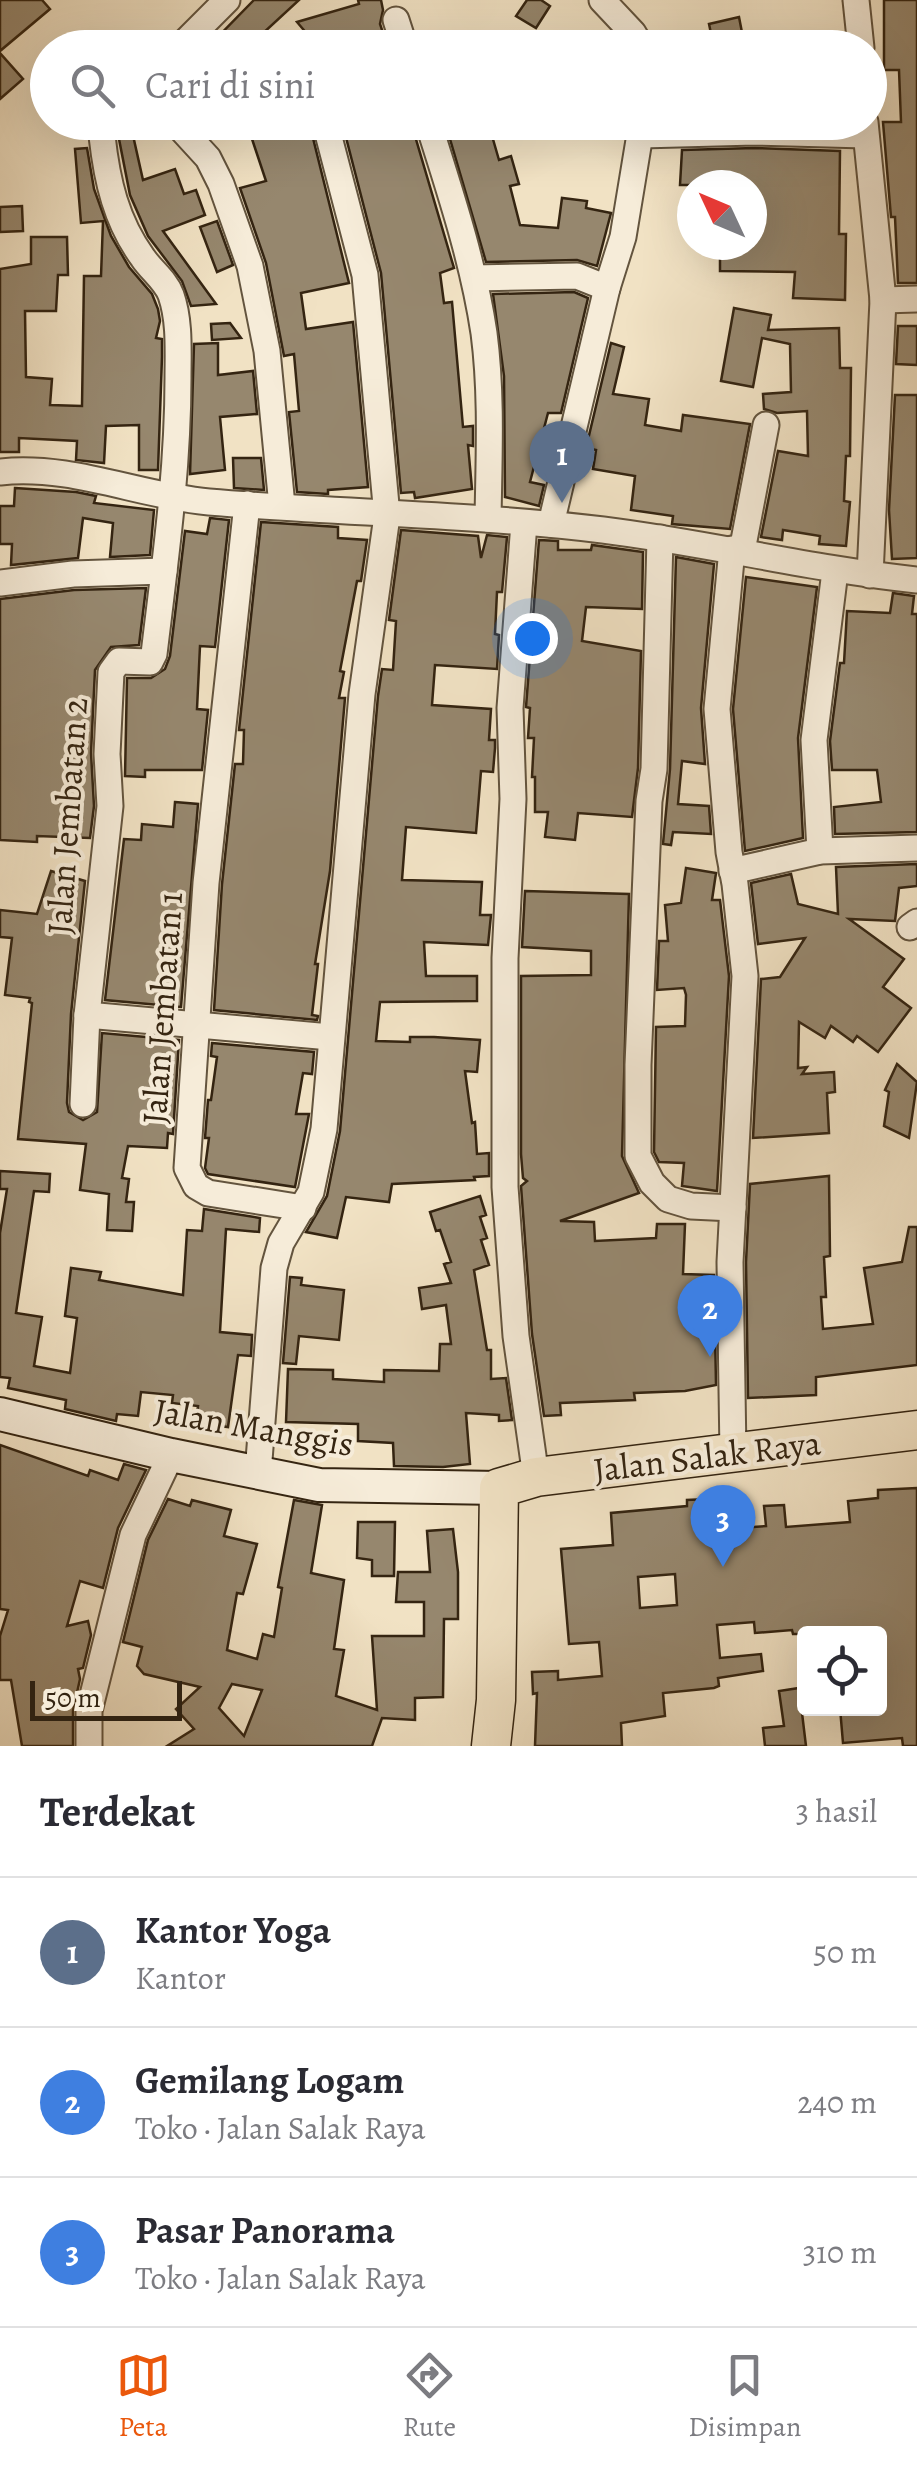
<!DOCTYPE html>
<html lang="id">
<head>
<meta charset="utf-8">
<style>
	:root { --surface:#fff; --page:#f7f7f7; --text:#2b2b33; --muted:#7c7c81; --line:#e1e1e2; --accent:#ea580c }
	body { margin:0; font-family:Alegreya,serif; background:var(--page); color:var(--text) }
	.controls { position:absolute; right:30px; bottom:30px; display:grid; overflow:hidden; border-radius:10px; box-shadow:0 10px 40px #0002 }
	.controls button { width:90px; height:90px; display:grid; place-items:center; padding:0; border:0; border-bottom:2px solid var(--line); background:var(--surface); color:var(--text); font:50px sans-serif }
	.compass { position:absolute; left:677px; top:170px; width:90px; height:90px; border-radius:50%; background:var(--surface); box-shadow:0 10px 40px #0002; rotate:314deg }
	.scale { position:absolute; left:30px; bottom:25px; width:152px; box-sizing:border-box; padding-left:10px; border:5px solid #342411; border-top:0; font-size:28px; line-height:35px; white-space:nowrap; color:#342411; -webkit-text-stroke:8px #f6ecd9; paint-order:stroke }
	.you { position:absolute; left:532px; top:638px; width:35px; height:35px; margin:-25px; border:8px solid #fff; border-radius:50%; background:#1a73e8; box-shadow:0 0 0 15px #1a73e833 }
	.badge { display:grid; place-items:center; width:65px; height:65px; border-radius:50%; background:var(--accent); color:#fff; font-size:32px; font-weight:700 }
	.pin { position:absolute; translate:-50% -82px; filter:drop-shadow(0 2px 5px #0008) }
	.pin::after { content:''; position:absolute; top:52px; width:35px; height:30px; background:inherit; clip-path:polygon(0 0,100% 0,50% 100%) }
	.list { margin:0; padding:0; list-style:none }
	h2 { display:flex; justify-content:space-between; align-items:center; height:130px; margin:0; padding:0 40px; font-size:42px }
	h2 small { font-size:32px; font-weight:400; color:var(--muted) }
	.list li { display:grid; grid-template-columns:65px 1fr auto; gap:30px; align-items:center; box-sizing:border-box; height:150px; padding:0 40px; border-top:2px solid var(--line) }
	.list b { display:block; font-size:38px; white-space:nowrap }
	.list p { margin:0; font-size:32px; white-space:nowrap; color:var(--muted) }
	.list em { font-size:32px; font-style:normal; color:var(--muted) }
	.icon { flex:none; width:55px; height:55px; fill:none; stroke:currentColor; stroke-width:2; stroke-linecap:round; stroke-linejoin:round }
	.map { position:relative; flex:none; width:917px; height:1746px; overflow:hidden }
	.search { position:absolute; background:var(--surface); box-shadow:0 10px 40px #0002; left:30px; right:30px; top:30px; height:110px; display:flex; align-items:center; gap:25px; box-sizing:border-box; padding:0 35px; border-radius:55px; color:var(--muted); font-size:38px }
	.sheet { height:580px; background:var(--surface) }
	nav { display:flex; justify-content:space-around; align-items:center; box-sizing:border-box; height:140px; border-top:2px solid var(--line); background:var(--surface); font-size:28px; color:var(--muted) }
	nav a { display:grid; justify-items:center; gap:5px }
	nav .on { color:var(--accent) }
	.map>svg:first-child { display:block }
</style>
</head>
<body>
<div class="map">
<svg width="917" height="1746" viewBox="0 0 917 1746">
	<rect width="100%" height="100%" fill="#f1e2c4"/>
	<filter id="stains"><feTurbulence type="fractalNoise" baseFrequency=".002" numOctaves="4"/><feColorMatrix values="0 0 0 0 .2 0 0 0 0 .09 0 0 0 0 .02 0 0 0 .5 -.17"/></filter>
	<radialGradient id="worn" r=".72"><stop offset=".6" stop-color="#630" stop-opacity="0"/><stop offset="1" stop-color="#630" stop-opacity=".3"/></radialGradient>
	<g fill="#96876e" stroke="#342411" stroke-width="2.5" fill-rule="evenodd">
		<path d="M0,0H42L50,9L0,51Z"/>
		<path d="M254,0H299L247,48H207Z"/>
		<path d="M358,0H381L383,10L380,24L388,48H319L297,22L359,4Z"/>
		<path d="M527,0H541L550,6L536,28L516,16Z"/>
		<path d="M884,0H917V283H898L895,217H891L883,122H901L899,70H884Z"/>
		<path d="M739,17L745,48H714L709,24Z"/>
		<path d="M0,53L23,79L0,99Z"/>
		<path d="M112,122H130L143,180L175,169L184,194L196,190L205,215L163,231L216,304L191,306L182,281L148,236L130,195L118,134Z"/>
		<path d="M298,122H309L349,283L301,293L306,329L353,322L368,487L328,490V494L297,492L289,412L299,411L294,354L284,356L266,263L240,188L266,181L252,139L270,133L267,123Z"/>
		<path d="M342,122H407L411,137L415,136L454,268L440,273L444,303L452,302L463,427L473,426V446L468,445L472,489L415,498L414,492L401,493L381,273Z"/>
		<path d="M445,122H488L499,160L511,156L519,184L510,186L520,225L558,228L562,198L587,201L586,208L611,213L597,266L577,260L486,262Z"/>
		<path d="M87,148L94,189L111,236L129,267L152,294L158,309L160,321L156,338L162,339V357L158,470H139V425L106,426L104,463L76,460L77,441L19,438V452H0V269L31,264V237H67L68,275H58L56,311H25L26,377L52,379L50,405L82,406L84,276H101L103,221L81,223L75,149Z"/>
		<path d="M755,148L840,151L839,234H846L845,300L793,298L795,272L720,271V245H752V185H680L682,150Z"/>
		<path d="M22,206L23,231L0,232V207Z"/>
		<path d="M217,221L233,265L217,272L200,227Z"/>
		<path d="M574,292L588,298L561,413H548L530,482L544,485L539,506L505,497L504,376L493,294Z"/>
		<path d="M734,308L771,315L768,330L839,328L840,368H851L850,456H846L844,501L850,502L846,546L819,544L820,536L783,530L782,540L761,537L778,451L808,456L807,411L777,413L764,409L763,394L791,392L790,344L762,338L753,387L721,381Z"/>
		<path d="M230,323L241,338L212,340L211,324Z"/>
		<path d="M898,326H917V365L896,364Z"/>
		<path d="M218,343V375L253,371L257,414L220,417L225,470L190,474L194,344Z"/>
		<path d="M611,343L624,347L613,394L649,399L645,425L681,431L683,415L750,424L730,529L672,524L673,516L631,510L635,476L593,469L596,450L586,448Z"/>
		<path d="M895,395H917V558L892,559L889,510Z"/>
		<path d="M233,458H261L264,490L234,488Z"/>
		<path d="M15,488L76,492L96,496L94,503L154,510L150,555L110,557L113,523L83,518L78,558L11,565L12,544H0V506H14Z"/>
		<path d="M210,518L229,520L215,647L200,646L197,709L208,710L202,770H145V777L125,776L127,678H151L165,669L170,656L185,531L207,534Z"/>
		<path d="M261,522L338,527V538L367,540L361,581H357L340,671L344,672L339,698H345L330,871L315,964H318L312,1015L318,1016L317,1020L214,1010L222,884L235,764H243L244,730H239Z"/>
		<path d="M401,530L478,536L481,558L487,535L507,537L502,592H497L495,634L499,635L497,669L435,665L432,705L491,709L489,740H495V748L493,772L481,771L476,833L406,827L402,880L482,882L480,915H491L488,945L424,942L426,976H477V1001L380,1002L376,1041L410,1042V1037H434L480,1040L477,1072L465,1071L472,1123L475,1122L477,1154L489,1153V1176L474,1177L475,1180L392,1184L389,1202L346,1197L337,1238L306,1232L327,1196L340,1131L378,696L382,669L393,670L396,621L389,620Z"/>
		<path d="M539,540L558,541V550H591L592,545L643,552L642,609L586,607L582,641L641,651L638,768L632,817L578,813L575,840L545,837L548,812H535V777H532L534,738H528L530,708L526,707Z"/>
		<path d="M676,557L714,564L701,708L705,764L682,761L678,804L709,806L711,834L673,832L671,845L663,844L670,769Z"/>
		<path d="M746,577L817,587L798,738L803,838L745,851L733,709Z"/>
		<path d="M146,588L139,645L111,647L95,670L91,753L94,806L90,838L37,836V842L0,840V599L74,590Z"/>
		<path d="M893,593L914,596L912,614H917V832L835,834L834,807L881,802L877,770H832L830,741L840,663H844L847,611L890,613Z"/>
		<path d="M175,802L198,804L181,1007L105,1000L124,839L141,840L142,824L173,827Z"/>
		<path d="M917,864V886L899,888L895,921L849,919L904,959L883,987L911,1008L878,1052L857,1036L853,1042L831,1026L825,1038L799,1022L798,1068L807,1067L802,1074L834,1072L835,1092L827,1093L829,1133L753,1138L761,979L780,977L805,938L758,944L751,883L791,874L798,904L838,914L836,867Z"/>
		<path d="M686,868L716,873L712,900H720L729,976L717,1191L682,1186L684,1163L659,1162L654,1152L656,1027L685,1026L686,995L684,988L657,990L659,941H668L665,905L681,903Z"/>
		<path d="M51,871L85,881L71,1014L67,1103L69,1112L83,1120L97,1112L102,1033L179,1040L173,1134L168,1133L167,1148L128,1146L122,1178L129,1179L126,1202H134L132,1231L107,1230L109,1194L80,1190L86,1144L18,1139L32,1003L29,1002L30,998L5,995L12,938L0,937V910L37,914Z"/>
		<path d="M525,891L629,894L622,1156L639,1193L560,1221L594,1222L595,1241L656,1238L657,1224H685L683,1274L714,1275L716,1385L685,1391L634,1393L635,1400L560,1403L561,1415L544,1416L532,1334L521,1186L527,1181L523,1178L521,1154V976L591,975V951L522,947Z"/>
		<path d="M212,1043L314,1052L312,1074L303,1073L296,1114H309L295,1187L208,1174L205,1168L209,1138H205L208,1100H211L217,1057L211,1056Z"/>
		<path d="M897,1064L917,1082L909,1138L884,1126L889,1092L885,1090Z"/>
		<path d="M0,1171L50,1174L49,1192L34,1191L16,1313L42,1317L34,1366L70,1373L77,1318L65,1316L71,1268L101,1272L99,1280L183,1295L187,1230L202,1231L204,1209L260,1218L259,1232L226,1229L220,1332L252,1335L251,1356L238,1355L228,1427L196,1423L198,1406L172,1403L173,1395L141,1392L138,1416L117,1414L116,1421L65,1409L66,1400L8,1388L10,1378L0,1377V1233L7,1189H0Z"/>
		<path d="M829,1176L830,1256L824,1257L826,1297H821L823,1329L873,1324L864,1268L902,1262L909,1227H917V1365L816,1377V1395L748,1398L746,1262L750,1184Z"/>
		<path d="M480,1196L486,1215L480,1217L487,1238L481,1240L489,1265L474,1270L487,1350H491V1379L506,1378L512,1420L499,1421V1415L466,1413L470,1464L443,1467L394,1466L393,1443L358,1441V1424L286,1422L288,1369L333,1370V1379L384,1382V1370L439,1371L440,1344H451L446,1305L422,1309L419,1288L451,1283L444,1264L451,1262L440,1230L436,1231L430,1212Z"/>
		<path d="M290,1277L302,1278L301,1285L344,1290L339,1340L299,1336L296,1364L283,1363Z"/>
		<path d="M0,1445L88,1476L90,1470L118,1480L124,1464L146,1470L118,1528L103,1588L80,1581L67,1626L88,1621L91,1635L83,1668L78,1669L80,1679L73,1711V1746H22L11,1680H0V1636L8,1610L0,1609Z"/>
		<path d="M917,1488V1746H903L902,1738L843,1743L840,1708H880V1634H793L792,1630L755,1633L754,1622L717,1625L720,1658L761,1654L763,1671L718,1678L719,1686L714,1688L663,1693L665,1716L621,1723L622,1746H535L537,1693L533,1694L532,1672L558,1671V1680L602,1676L599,1642L569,1644L561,1549L613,1545L611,1513L687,1506V1500L708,1499L710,1530L766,1526L764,1506L784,1505L786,1527L850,1522L848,1501L878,1498V1490ZM675,1574L677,1605L640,1608L638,1577Z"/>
		<path d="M168,1499L190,1506L192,1500L231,1510L224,1536L257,1544L243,1594L237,1593L227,1650L257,1659L263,1634L274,1637L282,1588L278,1587L294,1500L322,1505L311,1573L344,1580L334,1649L344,1650L336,1696L377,1710L372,1636H424V1602H396L398,1572H430L427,1531L453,1529L458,1572V1619H444L443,1697L415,1698V1720L382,1718L372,1746H167L194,1729L176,1709L200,1687L144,1674L137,1666L142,1647L123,1642L148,1540ZM232,1684L262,1690L244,1736L219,1708Z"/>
		<path d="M358,1522H395L394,1576H372V1560L357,1558Z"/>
		<path d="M799,1688L806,1746H765L763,1728L784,1726L779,1691Z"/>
	</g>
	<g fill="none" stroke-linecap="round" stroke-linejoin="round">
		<defs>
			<g id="street">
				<path d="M602,0L633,33L642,48"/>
				<path d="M856,0L861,48"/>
				<path d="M396,20L405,48"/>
				<path d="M179,48L227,0"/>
				<path d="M175,122L208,158L221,184L250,266L267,351L282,506"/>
				<path d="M428,122C450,192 473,260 484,333C492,394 489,457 488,519"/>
				<path d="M865,122L883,300L870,575"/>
				<path d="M641,135L755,132L865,135"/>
				<path d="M474,278L577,276L607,288"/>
				<path d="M883,300L917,299"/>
				<path d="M0,472C71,464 140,496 209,502C340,513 472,514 603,530C708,543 811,569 917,580"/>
				<path d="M247,504L206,883L187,1168L196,1186L208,1193L303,1208"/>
				<path d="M524,523L510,708L513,799L505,958V1187L516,1336L536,1477"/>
				<path d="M551,524L607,288L623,237L642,122"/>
				<path d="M660,538L654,769L649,801L638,1065V1156L652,1183L668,1199L691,1206L733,1208"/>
				<path d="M732,549L717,709L729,852L735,884L745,976L730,1262L733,1453"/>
				<path d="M742,551L766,425"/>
				<path d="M0,583L73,574L164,571"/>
				<path d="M820,851L814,740L835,571"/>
				<path d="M732,871L820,851L917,848"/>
				<path d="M910,927L917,922"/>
				<path d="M87,1015L330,1037"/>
				<path d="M83,1104L87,1015L110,806L107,754L111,672L119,661L150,662L154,654C165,562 178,471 178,378C178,351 180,321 171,295C166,281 151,270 143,258C116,221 107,181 102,136"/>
				<path d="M258,1473L274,1268L281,1243L311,1192L324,1129L362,694L387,516L365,275L325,122"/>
				<path d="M89,1746V1711L133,1535L171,1455"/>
			</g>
			<path id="secondary" d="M0,1414L171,1455L319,1485L499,1488"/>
			<path id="primary" d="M491,1746L496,1700L499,1488L536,1477L917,1430"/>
		</defs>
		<use href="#street" stroke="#63543e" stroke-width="29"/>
		<use href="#secondary" stroke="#342411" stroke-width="36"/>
		<use href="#primary" stroke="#342411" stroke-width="41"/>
		<use href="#street" stroke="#f6ecd9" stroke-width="25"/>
		<use href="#secondary" stroke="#f6ecd9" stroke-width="32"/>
		<use href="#primary" stroke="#f1e2c4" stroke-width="38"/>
	</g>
	<g text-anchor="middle" stroke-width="8" stroke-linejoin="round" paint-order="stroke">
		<g font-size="35" fill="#342411" stroke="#f6ecd9">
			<text transform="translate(67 816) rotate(-86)" y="12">Jalan Jembatan 2</text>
			<text transform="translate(162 1008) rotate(-86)" y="12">Jalan Jembatan 1</text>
			<text transform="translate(254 1427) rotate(10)" y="12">Jalan Manggis</text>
			<text transform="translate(707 1456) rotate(-7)" y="12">Jalan Salak Raya</text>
		</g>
	</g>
	<rect width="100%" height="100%" filter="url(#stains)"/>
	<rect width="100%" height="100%" fill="url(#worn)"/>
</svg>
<div class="controls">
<button><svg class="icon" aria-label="locate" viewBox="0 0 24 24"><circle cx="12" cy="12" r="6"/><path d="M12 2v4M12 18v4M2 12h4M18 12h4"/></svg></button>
</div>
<svg class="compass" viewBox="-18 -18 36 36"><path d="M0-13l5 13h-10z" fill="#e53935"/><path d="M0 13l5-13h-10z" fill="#7c7c81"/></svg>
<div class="scale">50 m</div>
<div class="you"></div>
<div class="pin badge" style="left:562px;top:503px;background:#5c6f8a">1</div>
<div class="pin badge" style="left:710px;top:1357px;background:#3f7fe0">2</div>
<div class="pin badge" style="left:723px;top:1567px;background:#3f7fe0">3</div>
<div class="search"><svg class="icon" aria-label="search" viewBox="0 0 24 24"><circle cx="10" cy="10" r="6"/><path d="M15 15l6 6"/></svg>Cari di sini</div>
</div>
<section class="sheet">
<h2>Terdekat<small>3 hasil</small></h2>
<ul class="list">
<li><span class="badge" style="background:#5c6f8a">1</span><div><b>Kantor Yoga</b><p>Kantor</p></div><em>50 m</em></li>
<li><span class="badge" style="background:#3f7fe0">2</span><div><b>Gemilang Logam</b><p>Toko · Jalan Salak Raya</p></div><em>240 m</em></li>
<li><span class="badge" style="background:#3f7fe0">3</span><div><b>Pasar Panorama</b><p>Toko · Jalan Salak Raya</p></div><em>310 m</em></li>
</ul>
</section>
<nav>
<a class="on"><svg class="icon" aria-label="map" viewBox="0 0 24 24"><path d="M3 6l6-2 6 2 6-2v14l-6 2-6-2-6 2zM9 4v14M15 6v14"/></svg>Peta</a>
<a><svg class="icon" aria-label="directions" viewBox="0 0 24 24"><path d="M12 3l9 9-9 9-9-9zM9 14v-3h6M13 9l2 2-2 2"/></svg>Rute</a>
<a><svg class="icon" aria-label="saved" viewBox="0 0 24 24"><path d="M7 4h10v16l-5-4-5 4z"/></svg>Disimpan</a>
</nav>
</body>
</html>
